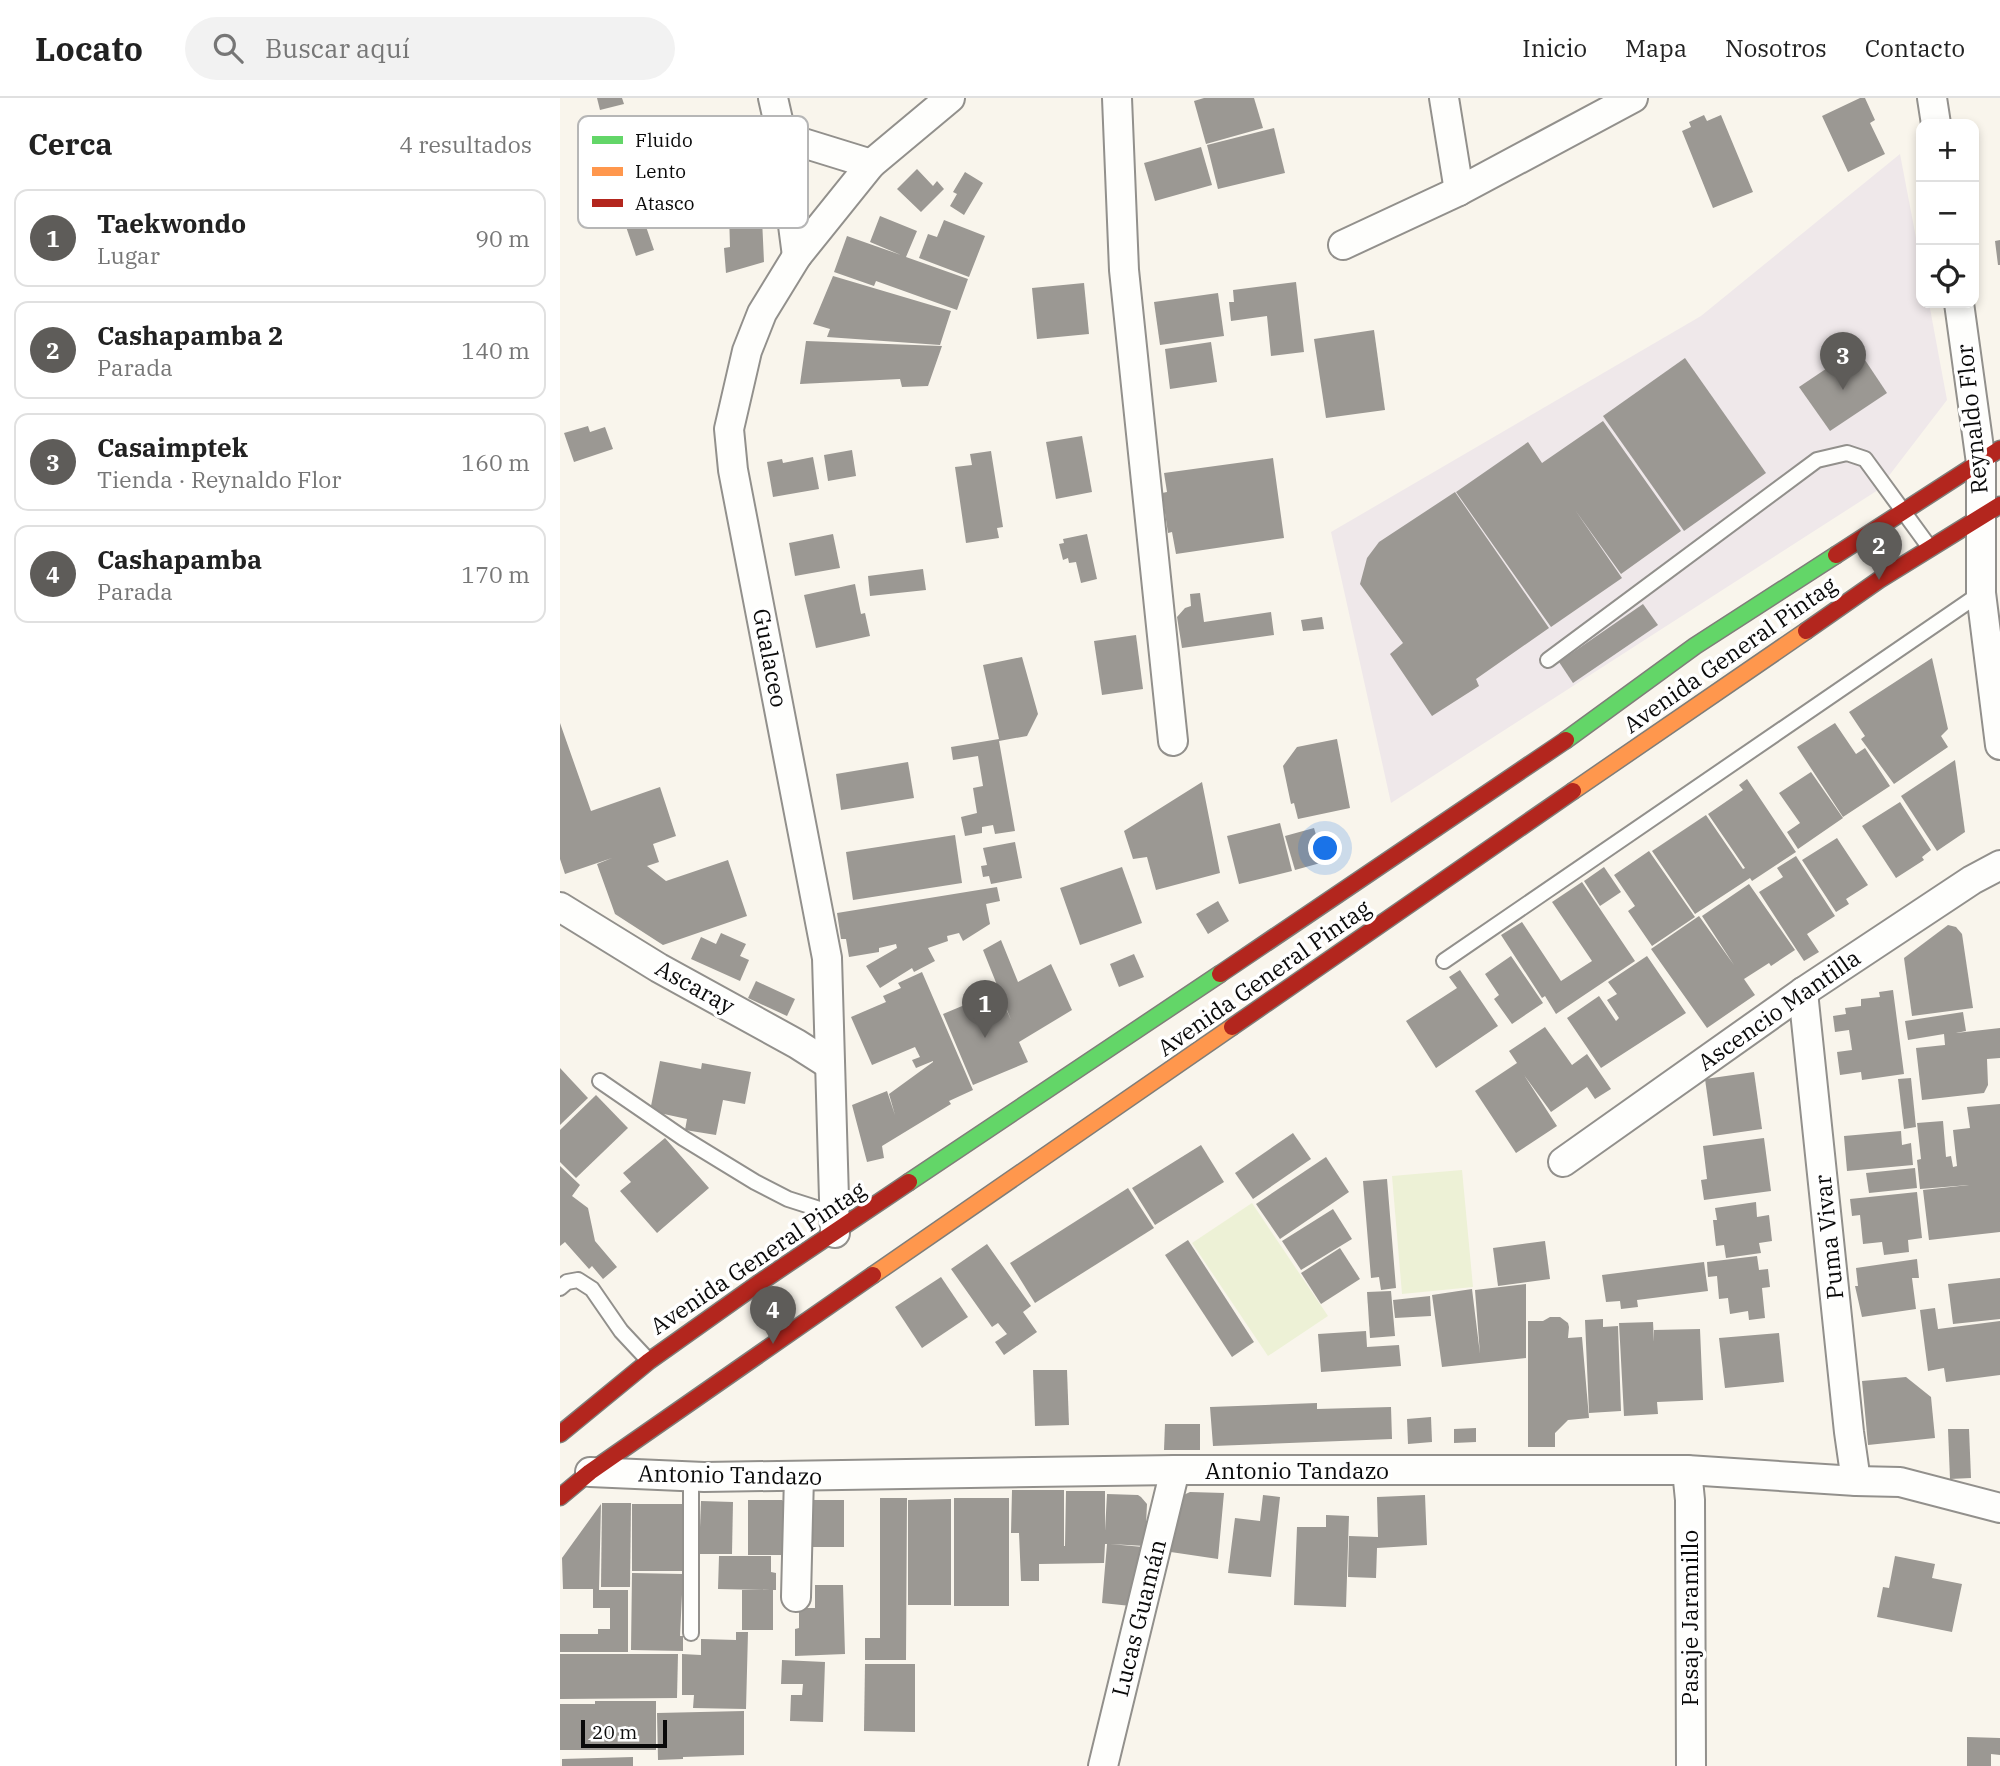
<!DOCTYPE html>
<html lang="es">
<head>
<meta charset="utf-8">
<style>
	:root { --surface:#fff; --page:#f2f2f2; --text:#222; --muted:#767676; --line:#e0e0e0; --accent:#5e5c59 }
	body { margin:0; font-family:"IBM Plex Serif",serif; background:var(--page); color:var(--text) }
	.controls { position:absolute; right:21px; top:21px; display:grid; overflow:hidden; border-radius:14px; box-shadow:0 4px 10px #0003 }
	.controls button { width:63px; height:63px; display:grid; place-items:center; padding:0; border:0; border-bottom:2px solid var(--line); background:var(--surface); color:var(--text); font:35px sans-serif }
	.scale { position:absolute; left:21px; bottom:18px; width:86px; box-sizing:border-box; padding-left:7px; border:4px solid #0a0a0a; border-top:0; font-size:19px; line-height:24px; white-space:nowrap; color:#0a0a0a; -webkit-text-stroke:5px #fff; paint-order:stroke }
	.you { position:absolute; left:766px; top:751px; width:24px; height:24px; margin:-18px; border:5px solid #fff; border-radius:50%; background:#1a73e8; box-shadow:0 0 0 10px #1a73e833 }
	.badge { display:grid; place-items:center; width:46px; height:46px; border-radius:50%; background:var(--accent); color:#fff; font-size:23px; font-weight:700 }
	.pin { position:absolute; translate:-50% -58px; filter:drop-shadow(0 2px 4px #0008) }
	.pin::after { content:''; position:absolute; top:37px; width:24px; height:21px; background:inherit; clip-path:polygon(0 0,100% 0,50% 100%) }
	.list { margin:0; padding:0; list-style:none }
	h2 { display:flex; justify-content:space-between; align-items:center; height:91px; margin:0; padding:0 28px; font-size:30px }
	h2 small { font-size:23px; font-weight:400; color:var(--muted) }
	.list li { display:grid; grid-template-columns:46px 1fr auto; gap:21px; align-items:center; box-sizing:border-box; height:98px; margin:0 14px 14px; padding:0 14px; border:2px solid var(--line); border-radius:14px }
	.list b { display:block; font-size:26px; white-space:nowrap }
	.list p { margin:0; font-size:23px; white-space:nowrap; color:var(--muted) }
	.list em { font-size:23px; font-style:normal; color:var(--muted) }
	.icon { flex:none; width:38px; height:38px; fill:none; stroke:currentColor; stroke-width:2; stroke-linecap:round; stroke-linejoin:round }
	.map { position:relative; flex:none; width:1440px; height:1668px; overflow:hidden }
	header { display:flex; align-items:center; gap:42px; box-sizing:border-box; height:98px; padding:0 35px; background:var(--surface); border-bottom:2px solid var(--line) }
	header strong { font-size:33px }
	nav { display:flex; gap:38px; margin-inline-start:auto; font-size:24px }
	.search { width:490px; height:63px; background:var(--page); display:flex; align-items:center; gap:18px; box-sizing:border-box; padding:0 24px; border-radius:38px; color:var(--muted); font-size:26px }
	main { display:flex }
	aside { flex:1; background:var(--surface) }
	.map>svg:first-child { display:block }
</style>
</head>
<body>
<header>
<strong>Locato</strong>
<div class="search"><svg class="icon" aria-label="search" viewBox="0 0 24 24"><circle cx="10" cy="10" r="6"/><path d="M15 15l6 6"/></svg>Buscar aquí</div>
<nav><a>Inicio</a><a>Mapa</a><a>Nosotros</a><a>Contacto</a></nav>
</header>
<main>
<aside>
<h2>Cerca<small>4 resultados</small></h2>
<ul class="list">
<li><span class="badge">1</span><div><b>Taekwondo</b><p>Lugar</p></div><em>90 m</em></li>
<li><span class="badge">2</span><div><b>Cashapamba 2</b><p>Parada</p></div><em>140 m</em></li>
<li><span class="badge">3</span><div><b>Casaimptek</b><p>Tienda · Reynaldo Flor</p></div><em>160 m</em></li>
<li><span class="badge">4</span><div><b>Cashapamba</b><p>Parada</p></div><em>170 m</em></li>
</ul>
</aside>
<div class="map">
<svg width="1440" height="1668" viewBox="0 0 1440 1668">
	<rect width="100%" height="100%" fill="#f9f5ec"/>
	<path fill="#efe8ea" d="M1340,56L1361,166V205H1369L1387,302L1318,392L831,705L771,434L1141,218Z"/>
	<g fill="#edf1d6">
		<path d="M902,1072L913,1189L842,1196L832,1078Z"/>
		<path d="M692,1105L768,1218L708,1258L632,1145Z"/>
	</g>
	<g fill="#9b9893">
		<path d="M37,0H62L64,6L40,12Z"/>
		<path d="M644,0H694L703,30L646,46L634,3Z"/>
		<path d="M1300,0H1305L1315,22L1310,25L1325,56L1288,74L1262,18Z"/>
		<path d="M1144,17L1147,23L1161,17L1193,94L1153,110L1122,33L1131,29L1129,24Z"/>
		<path d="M714,30L725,75L658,91L647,47Z"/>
		<path d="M641,49L652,87L595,103L584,65Z"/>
		<path d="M357,71L373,88L377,83L384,91L361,114L337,91Z"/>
		<path d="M405,74L423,85L404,117L390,108L397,96L393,94Z"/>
		<path d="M200,77L204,164L166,175L164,150L170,149L168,81Z"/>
		<path d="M79,108L94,152L76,158L61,114Z"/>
		<path d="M320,118L357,133L346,159L408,181L397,212L316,183L314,188L274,174L287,138L341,157L310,144Z"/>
		<path d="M384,122L425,138L409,179L359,160L368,136L377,139Z"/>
		<path d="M1440,142V167H1438L1435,143Z"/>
		<path d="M273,178L391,213L380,247L267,239L270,231L253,226Z"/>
		<path d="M736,184L744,254L711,258L707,218L671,223L669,204H674L673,192Z"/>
		<path d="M524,185L529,236L477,241L472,190Z"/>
		<path d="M658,195L664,238L600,247L594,204Z"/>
		<path d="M814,232L825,312L766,320L754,241Z"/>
		<path d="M246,243L382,248L368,288L342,289L340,281L240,286Z"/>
		<path d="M651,244L657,284L610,291L605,251Z"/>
		<path d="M1297,250L1327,295L1270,333L1239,289Z"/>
		<path d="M1125,260L1206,375L1124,433L1043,318Z"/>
		<path d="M1043,323L1121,433L1061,476L1015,412L1062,480L991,529L896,394L968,344L982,365Z"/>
		<path d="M28,328L30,334L45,329L53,351L14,364L4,335Z"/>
		<path d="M522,338L532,394L496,401L486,344Z"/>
		<path d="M292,352L296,378L268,383L264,357Z"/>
		<path d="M431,353L443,429L437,430L439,440L406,445L395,369L412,367L410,356Z"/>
		<path d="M253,359L259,391L213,399L207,364L222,361L223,365Z"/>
		<path d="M713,360L724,440L616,456L612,434L608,435L602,395L607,394L604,375Z"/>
		<path d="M895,394L989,530L916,581L919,588L872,618L830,556L843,545L800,486L807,460L819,444Z"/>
		<path d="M273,436L280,470L235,478L229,445Z"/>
		<path d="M527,436L537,481L521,485L516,464L509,465L508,460L503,462L499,446L504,445L503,441Z"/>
		<path d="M363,471L366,492L310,498L308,478Z"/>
		<path d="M295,486L301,516L305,515L310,538L256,550L244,497Z"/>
		<path d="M640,495L644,524L711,514L714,537L622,550L617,519L625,510L631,508L630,496Z"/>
		<path d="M1083,506L1098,527L1013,585L999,564Z"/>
		<path d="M762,519L764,531L743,533L741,522Z"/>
		<path d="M576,537L583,591L542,597L534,543Z"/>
		<path d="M462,559L478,616L467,638L439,643L455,733L435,736L433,727L422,729V735L405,738L401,719L417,715L413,690L423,688L418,658L393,662L391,649L439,641L423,567Z"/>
		<path d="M1372,560L1388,631L1381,638L1388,649L1334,686L1301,641L1305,638L1289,614Z"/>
		<path d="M0,625L31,713L100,689L116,738L93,746L99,764L87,768L106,783L168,762L187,818L103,847L55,816L37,766L52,760L5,776L0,761Z"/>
		<path d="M1275,625L1296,656L1305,650L1330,688L1283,719L1237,649Z"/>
		<path d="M777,641L790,710L738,721L734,705L731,706L723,668L737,649Z"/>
		<path d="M1395,662L1405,734L1377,753L1341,698Z"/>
		<path d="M348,664L354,700L281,712L276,676Z"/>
		<path d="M1251,674L1283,720L1238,751L1227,734L1240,725L1219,695Z"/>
		<path d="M1187,681L1236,754L1192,783L1190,780L1135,816L1092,753L1146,717L1183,771L1185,770L1148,716L1183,692L1179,687Z"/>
		<path d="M642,684L660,775L596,792L587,759L573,761L564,733Z"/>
		<path d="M1340,704L1371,752L1362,759L1364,762L1336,780L1302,728Z"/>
		<path d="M720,725L732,773L679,786L667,738Z"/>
		<path d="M754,730L764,764L735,772L725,738Z"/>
		<path d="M395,737L402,785L293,802L286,754Z"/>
		<path d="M1277,740L1308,787L1286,801L1289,806L1276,814L1242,762Z"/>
		<path d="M455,744L462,780L431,786L429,778L423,779L421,768L427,767L423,750Z"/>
		<path d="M1089,753L1135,819L1092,848L1068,813L1075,808L1054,777Z"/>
		<path d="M1236,758L1275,818L1247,836L1259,854L1244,863L1199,794L1223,779L1217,770Z"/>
		<path d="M562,769L582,825L520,847L500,790Z"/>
		<path d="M1044,769L1061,794L1040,808L1024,783Z"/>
		<path d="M1022,784L1075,863L996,916L985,898L982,900L941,837L962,824L1001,883L1032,863L992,804Z"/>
		<path d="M1189,786L1235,852L1211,868L1209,865L1184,881L1195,897L1147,930L1091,851L1139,818L1174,867L1142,818Z"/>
		<path d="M437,789L440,803L426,806L430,826L403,843L399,835L387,838L388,843L368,850L375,863L354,874L352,870L320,890L306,868L337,850L336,846L319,850V854L289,859L286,841H281L277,815Z"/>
		<path d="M658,803L669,823L648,836L636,816Z"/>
		<path d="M1388,827L1396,829L1402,836L1413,910L1352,918L1344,860Z"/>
		<path d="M161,835L186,846L180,858L189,862L180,883L131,861L141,839L156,846Z"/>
		<path d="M441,842L458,884L491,866L512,912L459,944L468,964L413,987L383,916L438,893L451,922L423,852Z"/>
		<path d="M574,856L584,879L559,889L550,866Z"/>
		<path d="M951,858L983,905L952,926L934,901L939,897L925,876Z"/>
		<path d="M1087,858L1126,915L1041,970L1007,920L1039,898L1056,923L1059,920L1047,902L1057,896L1048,884Z"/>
		<path d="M900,872L938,928L876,970L846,923L897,890L889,879Z"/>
		<path d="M362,874L413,992L389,1003L391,1006L322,1048L324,1060L307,1064L292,1007L327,993L335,1017L329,996L373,964V963L356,970L352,962L360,959L355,949L312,967L291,919L326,904L323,898L341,890L338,885Z"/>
		<path d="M196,883L235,901L227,918L188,900Z"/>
		<path d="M1333,892L1344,976L1302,982L1301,974L1280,977L1277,954L1292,952L1289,932L1275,934L1273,918L1286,916L1285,910L1301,908V901L1320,899L1319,894Z"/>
		<path d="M1403,914L1406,933L1396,935L1440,930V960L1427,961L1428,987L1424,995L1362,1002L1356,950L1385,947L1384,936L1348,942L1345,923Z"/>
		<path d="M985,929L1012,967L1027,956L1051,991L1035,1001L1027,989L991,1014L964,977L997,1028L956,1055L915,993L957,965L949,953Z"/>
		<path d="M100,963L141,971L142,965L191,974L185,1006L163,1002L156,1037L125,1032L127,1021L90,1013Z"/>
		<path d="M0,970L28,1000L0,1027Z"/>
		<path d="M1194,974L1202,1031L1153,1038L1145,981Z"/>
		<path d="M1351,980L1356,1029L1344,1031L1338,981Z"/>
		<path d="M36,997L68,1030L16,1080L0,1064V1032Z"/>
		<path d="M1440,1006V1134L1369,1142L1363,1092L1409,1087L1360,1091L1357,1062L1361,1061L1357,1025L1383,1023L1386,1059L1391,1058L1393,1069L1397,1068L1393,1032L1410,1030L1407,1009Z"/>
		<path d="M1341,1033L1342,1047L1351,1045L1353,1067L1287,1073L1284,1038Z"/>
		<path d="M733,1035L751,1061L693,1101L675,1075Z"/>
		<path d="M105,1040L149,1090L97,1135L60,1093L71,1084L63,1075Z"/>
		<path d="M1204,1040L1211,1093L1144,1102L1141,1082L1147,1081L1143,1048Z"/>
		<path d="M641,1047L664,1084L595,1127L572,1090Z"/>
		<path d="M766,1059L789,1094L720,1141L696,1106Z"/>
		<path d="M0,1068L20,1087L12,1098L28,1110L35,1143L57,1169L43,1181L32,1168L29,1171L5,1144L0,1148Z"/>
		<path d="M1355,1070L1357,1090L1309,1095L1306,1075Z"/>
		<path d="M827,1081L836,1190L821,1192L819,1179L811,1180L803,1083Z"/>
		<path d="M568,1090L594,1130L475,1205L450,1165Z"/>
		<path d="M1357,1094L1362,1140L1348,1142L1349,1154L1324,1157L1322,1144L1303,1146L1300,1117L1292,1118L1290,1101Z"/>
		<path d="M1196,1104L1197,1119L1209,1117L1212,1143L1199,1145L1201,1155L1166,1160L1164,1147L1156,1148L1153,1122H1157L1155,1110Z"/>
		<path d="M773,1111L792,1141L741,1172L722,1143Z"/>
		<path d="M628,1142L694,1244L672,1259L605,1157Z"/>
		<path d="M985,1143L990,1181L938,1188L933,1150Z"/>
		<path d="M427,1146L471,1208L463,1214L477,1234L444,1257L435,1244L447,1236L438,1225L432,1229L391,1171Z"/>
		<path d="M780,1150L800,1181L761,1206L741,1175Z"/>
		<path d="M1197,1158L1199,1172L1208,1171L1210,1189L1202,1190L1205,1220L1189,1222L1188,1213L1170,1216L1168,1200L1159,1201L1157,1178L1148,1179L1147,1164Z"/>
		<path d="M1357,1161L1359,1180H1352L1356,1211L1302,1219L1295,1188H1298L1296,1170Z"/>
		<path d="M1144,1164L1148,1193L1077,1202L1078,1209L1061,1211L1060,1203L1046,1204L1042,1177Z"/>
		<path d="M381,1179L408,1219L362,1250L335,1209Z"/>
		<path d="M1440,1180V1221L1393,1226L1388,1186Z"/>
		<path d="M966,1186V1260L882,1269L872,1197L912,1191L920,1256L915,1192Z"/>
		<path d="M831,1193L835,1238L810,1240L807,1194Z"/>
		<path d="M870,1198L871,1218L835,1220L833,1202Z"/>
		<path d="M1375,1210L1378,1231L1440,1223V1277L1386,1284L1384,1270L1368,1273L1360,1212Z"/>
		<path d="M990,1219H1000L1008,1225L1009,1229L1008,1240L1022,1239L1029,1320L1008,1322L995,1335V1349H968V1223H983Z"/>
		<path d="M1043,1221V1229L1058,1228L1061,1313L1029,1315L1025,1222Z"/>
		<path d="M1093,1224L1094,1244V1232L1140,1231L1143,1302L1097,1304L1098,1316L1064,1318L1059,1225Z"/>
		<path d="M806,1233L807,1249L839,1247L841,1268L761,1274L758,1236Z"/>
		<path d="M1219,1235L1224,1284L1165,1290L1159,1240Z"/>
		<path d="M473,1272H507L509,1327L475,1328Z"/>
		<path d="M1346,1279L1371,1299L1375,1340L1308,1347L1302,1283Z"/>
		<path d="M757,1305V1311L831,1309L832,1341L653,1348L650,1309Z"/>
		<path d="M871,1319L872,1344L848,1346L847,1321Z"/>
		<path d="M605,1326H640V1352H604Z"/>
		<path d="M916,1330V1344L894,1345V1331Z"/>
		<path d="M1388,1331H1409L1411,1380L1390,1381Z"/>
		<path d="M452,1392H504V1448H505L506,1393H545V1433L547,1396L578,1397L581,1399L587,1406L585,1448L550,1446L583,1449L571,1508L542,1505L547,1446H545L544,1465L479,1466V1483H461L459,1435H451Z"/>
		<path d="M630,1394L664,1395L658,1461L604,1453L619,1399Z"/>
		<path d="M703,1397L720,1399L711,1479L668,1475L675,1420L700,1423Z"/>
		<path d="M865,1397L867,1447L817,1450L816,1480L788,1479L789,1438L818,1439L817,1399Z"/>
		<path d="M320,1400H347L346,1562H305V1540H320Z"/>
		<rect x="394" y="1400" width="55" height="108"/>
		<path d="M391,1401V1507H348V1402Z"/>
		<path d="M188,1402H222L227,1406L230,1457H188Z"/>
		<path d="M254,1402H284V1449H242L245,1410Z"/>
		<path d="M141,1403L173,1404L172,1456H139Z"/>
		<path d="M42,1405H71L70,1489H41Z"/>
		<path d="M41,1406L39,1492H68V1554H0V1536H38V1531H50V1510H33V1491H3L2,1460Z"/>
		<rect x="72" y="1406" width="55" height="67"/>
		<path d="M766,1417L789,1418L786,1509L734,1507L737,1429H766Z"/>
		<path d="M159,1458H211V1474L216,1475V1492H213V1532H182V1492H210L158,1491Z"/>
		<path d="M1335,1458L1375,1466L1372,1480L1402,1486L1392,1534L1317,1519L1323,1489L1329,1490Z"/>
		<path d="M72,1475L123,1476L120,1538H123V1553L71,1552Z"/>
		<path d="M255,1487H283L285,1556L235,1558V1531L239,1530V1510H255Z"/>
		<path d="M176,1534H188L186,1611L133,1610L134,1597H122V1556L141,1557V1541L176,1542Z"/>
		<path d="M0,1556H118L117,1600L0,1601Z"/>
		<path d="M222,1562L265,1564L263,1624L230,1623L231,1597H242L243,1586H221Z"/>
		<path d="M305,1566H355V1634L304,1633Z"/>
		<path d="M35,1603H96V1652H0V1606H35Z"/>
		<path d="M184,1613V1657L123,1659V1661L98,1662L97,1615Z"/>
		<path d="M1407,1639L1440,1640V1657L1431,1656V1668H1407Z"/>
		<path d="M73,1659V1668H2V1661Z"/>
	</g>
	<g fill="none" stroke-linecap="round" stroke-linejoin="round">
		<defs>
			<g id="lane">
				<path d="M988,562L1257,362L1287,355L1305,361L1370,450"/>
				<path d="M884,863L1421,495"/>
				<path d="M40,983L123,1040L195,1084L228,1101L275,1116"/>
				<path d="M0,1190L7,1184L18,1182L32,1191L61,1233L89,1263"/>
				<path d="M131,1535V1379"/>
			</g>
			<g id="street">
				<path d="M213,0L221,35L237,158"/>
				<path d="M557,0L564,172L613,643"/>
				<path d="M884,0L899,93"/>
				<path d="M1372,0L1376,26"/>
				<path d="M221,35L243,45L311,66"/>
				<path d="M783,147L899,93L1073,0"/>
				<path d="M1399,205L1421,365V495L1440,647"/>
				<path d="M0,809L99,870L237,946L270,967"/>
				<path d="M1243,894L1289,1334L1296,1383"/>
				<path d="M1003,1064L1243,894L1412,782L1440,767"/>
				<path d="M275,1135L267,860L173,372L169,331L187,253L202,215L237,158L311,66L390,0"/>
				<path d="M1127,1372L1130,1402L1131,1668"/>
				<path d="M30,1374L144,1379L615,1372H1127L1296,1383L1340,1384L1440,1410"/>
				<path d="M236,1499L239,1378"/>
				<path d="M543,1668L615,1372"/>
			</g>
			<g id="fast">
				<path d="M1006,642L1135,548L1276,457"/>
				<path d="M349,1084L660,876"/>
			</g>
			<g id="slow">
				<path d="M1013,693L1246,533"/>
				<path d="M313,1177L672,929"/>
			</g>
			<g id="jam">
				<path d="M1276,457L1440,351"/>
				<path d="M1246,533L1319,482L1440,407"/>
				<path d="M660,876L1006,642"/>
				<path d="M672,929L1013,693"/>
				<path d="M0,1336L89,1263L199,1185L349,1084"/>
				<path d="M0,1399L30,1374L313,1177"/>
			</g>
		</defs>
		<use href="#lane" stroke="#92908c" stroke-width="18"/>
		<use href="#street" stroke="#92908c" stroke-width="32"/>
		<use href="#fast" stroke="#7f7d79" stroke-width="19"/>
		<use href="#slow" stroke="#7f7d79" stroke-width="19"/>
		<use href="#jam" stroke="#7f7d79" stroke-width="19"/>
		<use href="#lane" stroke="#fefefc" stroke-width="14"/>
		<use href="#street" stroke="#fefefc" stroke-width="28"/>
		<use href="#fast" stroke="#63d668" stroke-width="16"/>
		<use href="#slow" stroke="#ff974d" stroke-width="16"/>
		<use href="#jam" stroke="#b3261e" stroke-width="16"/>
	</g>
	<g text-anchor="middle" stroke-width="7" stroke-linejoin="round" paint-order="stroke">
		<g font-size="23" fill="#0a0a0a" stroke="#fff">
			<text transform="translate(1412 321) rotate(-96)" y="8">Reynaldo Flor</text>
			<text transform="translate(1170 557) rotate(-35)" y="8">Avenida General Pintag</text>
			<text transform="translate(210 560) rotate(79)" y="8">Gualaceo</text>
			<text transform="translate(704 880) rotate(-35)" y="8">Avenida General Pintag</text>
			<text transform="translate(135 889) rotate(29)" y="8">Ascaray</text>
			<text transform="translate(1219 912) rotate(-35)" y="8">Ascencio Mantilla</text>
			<text transform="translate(1269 1139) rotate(-96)" y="8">Puma Vivar</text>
			<text transform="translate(198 1160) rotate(-34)" y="8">Avenida General Pintag</text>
			<text x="737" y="1381">Antonio Tandazo</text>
			<text transform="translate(170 1377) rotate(1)" y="8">Antonio Tandazo</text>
			<text transform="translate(579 1520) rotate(-76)" y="8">Lucas Guamán</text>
			<text transform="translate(1130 1520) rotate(-90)" y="8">Pasaje Jaramillo</text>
		</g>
	</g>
	<rect x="18" y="18" width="230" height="112" rx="10" fill="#fff" stroke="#b6b6b6" stroke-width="2"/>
	<rect x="32" y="38" width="31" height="8" fill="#63d668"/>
	<rect x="32" y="69" width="31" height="9" fill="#ff974d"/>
	<rect x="32" y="101" width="31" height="8" fill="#b3261e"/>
	<g font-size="19" fill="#0a0a0a">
		<text x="75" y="49">Fluido</text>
		<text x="75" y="80">Lento</text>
		<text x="75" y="112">Atasco</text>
	</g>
</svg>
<div class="controls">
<button>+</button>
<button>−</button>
<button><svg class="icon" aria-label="locate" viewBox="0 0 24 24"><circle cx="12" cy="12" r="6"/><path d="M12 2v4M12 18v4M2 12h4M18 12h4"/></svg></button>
</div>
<div class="scale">20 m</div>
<div class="you"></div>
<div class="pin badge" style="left:425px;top:940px">1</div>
<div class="pin badge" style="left:1319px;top:482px">2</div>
<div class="pin badge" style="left:1283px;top:292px">3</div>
<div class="pin badge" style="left:213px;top:1246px">4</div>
</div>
</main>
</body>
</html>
